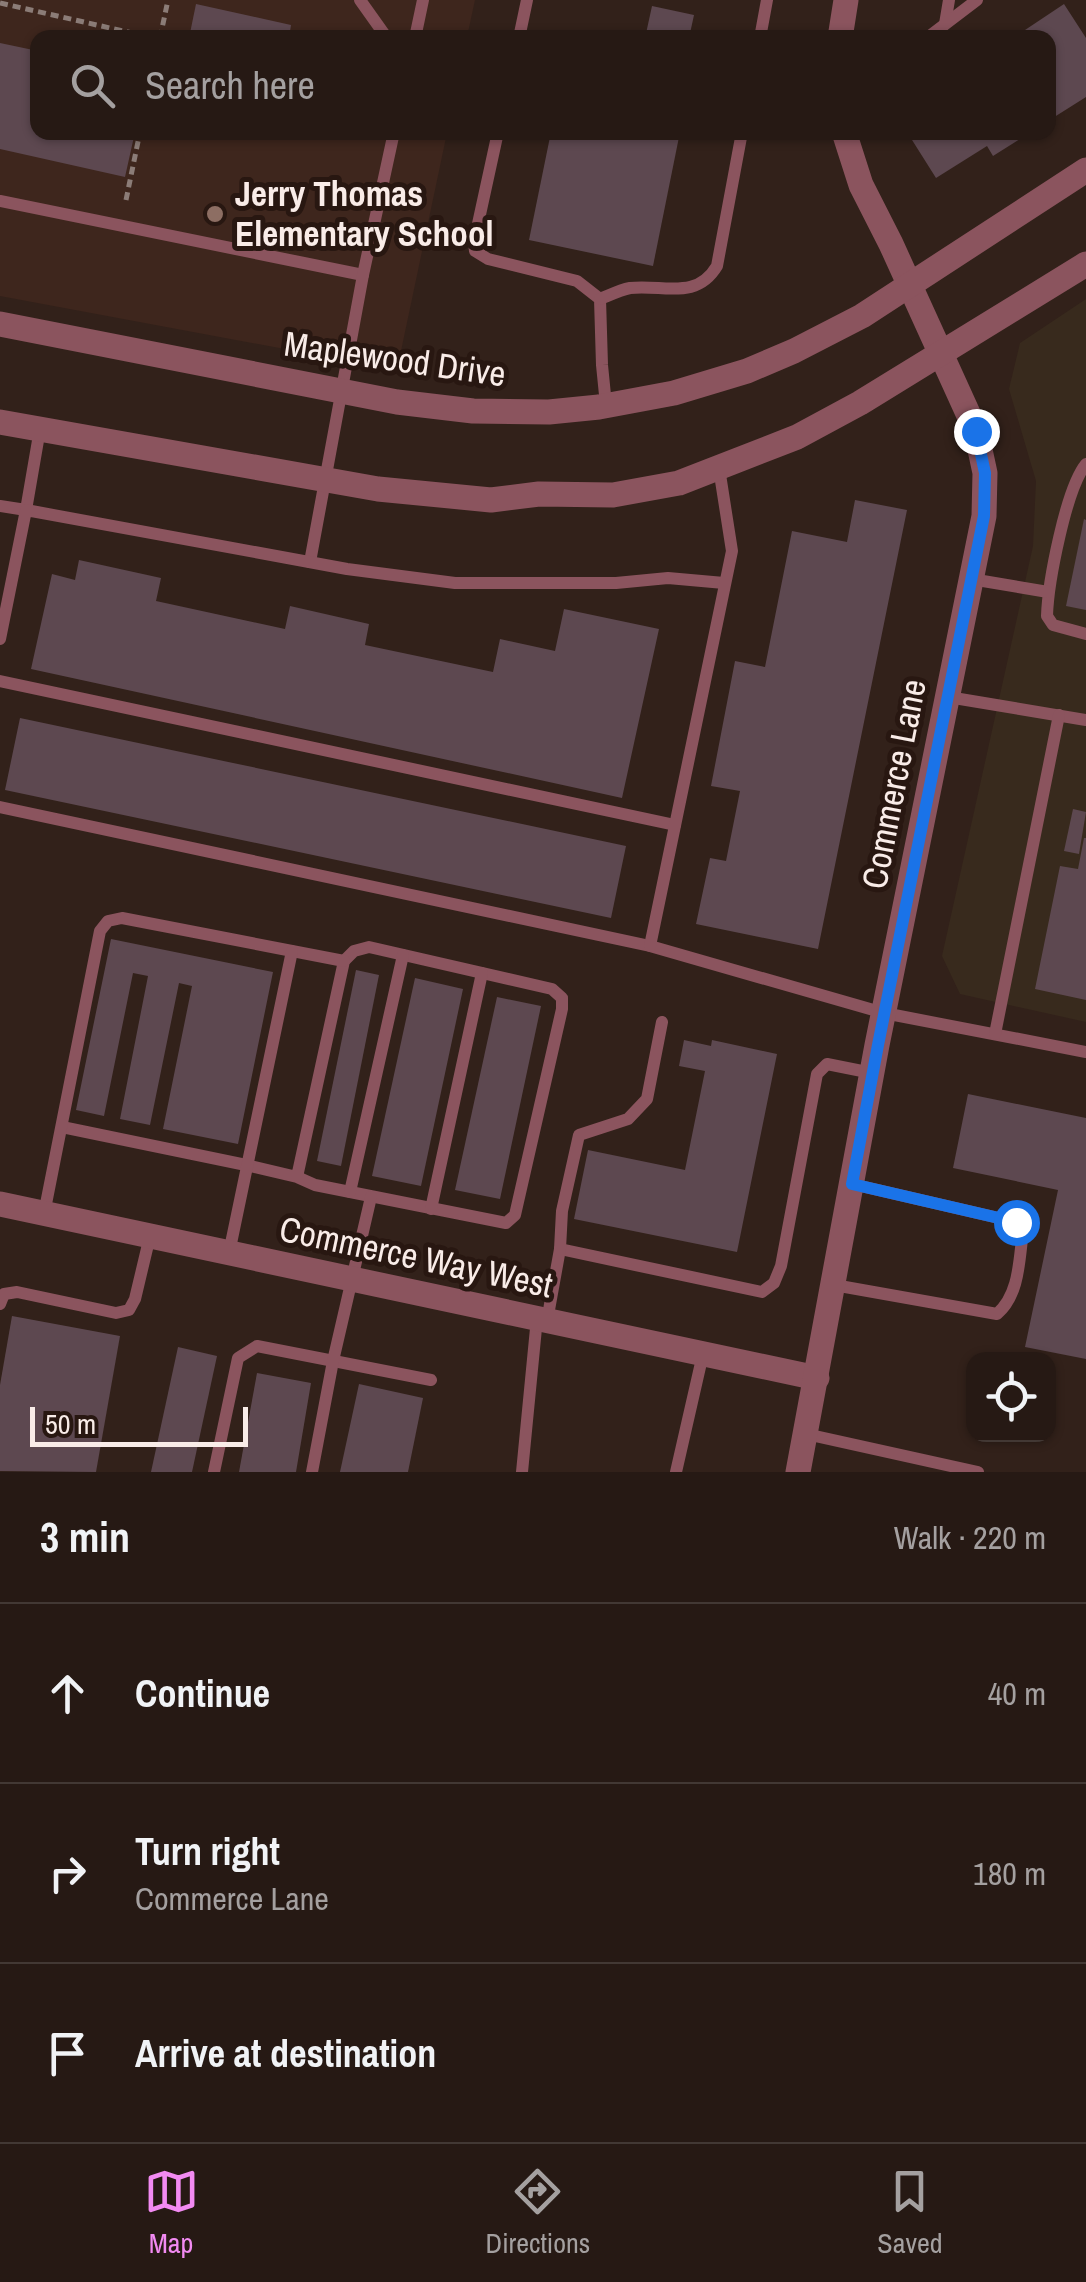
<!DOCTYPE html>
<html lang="en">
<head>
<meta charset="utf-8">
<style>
	:root { --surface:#261914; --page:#322622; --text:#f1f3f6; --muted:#a4a0a0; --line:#423834; --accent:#f28af2 }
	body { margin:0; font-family:"Archivo Narrow",sans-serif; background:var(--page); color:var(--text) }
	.controls { position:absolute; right:30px; bottom:30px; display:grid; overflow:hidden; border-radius:20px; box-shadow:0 2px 8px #0004 }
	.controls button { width:90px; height:90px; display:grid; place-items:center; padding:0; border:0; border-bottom:2px solid var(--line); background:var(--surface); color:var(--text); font:50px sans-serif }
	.scale { position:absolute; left:30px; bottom:25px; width:218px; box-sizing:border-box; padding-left:10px; border:5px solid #f9ece8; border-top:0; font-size:28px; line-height:35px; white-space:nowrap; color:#f9ece8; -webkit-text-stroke:8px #281711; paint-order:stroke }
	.stop { position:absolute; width:30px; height:30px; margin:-22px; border:8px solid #1a73e8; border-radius:50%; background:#fff }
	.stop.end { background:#1a73e8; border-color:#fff; box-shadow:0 2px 10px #0008 }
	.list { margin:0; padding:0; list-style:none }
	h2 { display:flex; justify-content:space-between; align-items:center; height:130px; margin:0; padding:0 40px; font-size:42px }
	h2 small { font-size:32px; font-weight:400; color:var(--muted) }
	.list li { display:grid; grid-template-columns:65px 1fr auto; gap:30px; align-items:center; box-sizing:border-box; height:180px; padding:0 40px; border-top:2px solid var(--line) }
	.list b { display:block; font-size:38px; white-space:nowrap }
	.list p { margin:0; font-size:32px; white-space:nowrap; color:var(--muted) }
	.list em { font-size:32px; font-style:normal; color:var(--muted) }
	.icon { flex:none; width:55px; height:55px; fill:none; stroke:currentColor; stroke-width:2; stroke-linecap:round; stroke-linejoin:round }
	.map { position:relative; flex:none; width:1086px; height:1472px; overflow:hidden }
	.search { position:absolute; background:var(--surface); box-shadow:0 2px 8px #0004; left:30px; right:30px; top:30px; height:110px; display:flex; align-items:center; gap:25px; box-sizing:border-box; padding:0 35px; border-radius:20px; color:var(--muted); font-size:38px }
	.sheet { height:670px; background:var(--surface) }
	nav { display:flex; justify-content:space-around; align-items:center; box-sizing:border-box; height:140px; border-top:2px solid var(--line); background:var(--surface); font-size:28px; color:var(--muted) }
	nav a { display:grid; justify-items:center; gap:5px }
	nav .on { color:var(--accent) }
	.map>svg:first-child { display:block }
</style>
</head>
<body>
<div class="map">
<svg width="1086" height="1472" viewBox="0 0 1086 1472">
	<rect width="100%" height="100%" fill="#32211a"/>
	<path fill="#382a1d" d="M1086,299V1022L960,994L942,956L1033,546L1036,481L1009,389L1020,343Z"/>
	<path fill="#3e261d" d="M0,0H475L467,37L38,38V132L447,133L397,370L0,296Z"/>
	<g fill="#5d4850">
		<path d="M196,4L291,25L289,38H189Z"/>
		<path d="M1064,4L1086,38V97L1048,121V38H1013Z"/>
		<path d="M652,6L694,15L689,38H645Z"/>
		<path d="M0,43L38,51V132H135L125,177L0,149Z"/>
		<path d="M551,132H680L653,266L529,240Z"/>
		<path d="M907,132H1031L993,156L987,146L936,178Z"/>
		<path d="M855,500L907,510L818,949L696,924L710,858L726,861L740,791L711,786L735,661L765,667L792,531L847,542Z"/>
		<path d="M1084,519L1086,520V610L1066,606Z"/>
		<path d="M79,560L161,578L156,601L285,629L290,606L369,624L365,645L493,672L500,639L555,651L564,609L659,629L622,798L31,669L52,574L75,580Z"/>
		<path d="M20,718L626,846L611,918L5,790Z"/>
		<path d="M1073,809L1086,812L1079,854L1064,851Z"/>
		<path d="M1084,838H1086V1000L1035,989L1060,866L1078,869Z"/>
		<path d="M111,939L273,972L238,1144L163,1129L192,986L179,983L150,1125L120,1119L148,976L133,973L104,1116L76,1110Z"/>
		<path d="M356,970L379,975L341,1166L317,1161Z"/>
		<path d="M415,978L463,989L421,1186L372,1176Z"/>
		<path d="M497,997L541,1006L500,1199L455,1190Z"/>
		<path d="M684,1040L711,1046L712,1040L777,1054L737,1252L574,1219L588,1150L685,1170L705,1071L679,1066Z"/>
		<path d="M968,1094L1086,1118V1359L1025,1347L1058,1190L953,1168Z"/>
		<path d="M12,1316L120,1336L96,1472L0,1471V1385Z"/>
		<path d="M178,1347L217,1356L192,1472H151Z"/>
		<path d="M257,1373L311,1383L296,1472H239Z"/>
		<path d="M359,1384L423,1398L408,1472H340Z"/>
	</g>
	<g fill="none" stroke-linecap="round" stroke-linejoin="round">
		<g stroke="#8b7c77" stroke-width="5" stroke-dasharray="8 5" stroke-linecap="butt">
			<path d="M0,3L154,38"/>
			<path d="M160,38L168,0"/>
			<path d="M126,200L140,132"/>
		</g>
		<g stroke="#8b545e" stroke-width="12">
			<path d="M360,0L387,38"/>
			<path d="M945,24L949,0"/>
			<path d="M415,38L423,0"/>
			<path d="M519,38L527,0"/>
			<path d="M760,38L767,0"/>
			<path d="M927,38L977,0"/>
			<path d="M498,132L474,242L475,251L488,259L577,281L600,299L602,365L606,405"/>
			<path d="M0,201L363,275"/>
			<path d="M600,299C610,295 620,290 630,288C663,284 696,301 717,266L742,132"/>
			<path d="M1086,464C1066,488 1048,583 1047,616L1053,625L1086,634"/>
			<path d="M0,506L26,510L40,429"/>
			<path d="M310,562L363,275L394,132"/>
			<path d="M971,579L1048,592"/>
			<path d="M0,639L26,510L347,569L455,583H616L668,578L724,583"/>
			<path d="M0,681L675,825"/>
			<path d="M948,697L1086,720"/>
			<path d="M0,807L650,946L884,1013L1086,1052"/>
			<path d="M650,946L732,551L719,468"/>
			<path d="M995,1034L1059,715"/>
			<path d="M62,1127L246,1165L297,1177L315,1185L506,1223L515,1215L562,1009V998L552,989L369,947L354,951L344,961L297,1177"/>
			<path d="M350,1192L403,955"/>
			<path d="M431,1209L482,973"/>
			<path d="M44,1214L100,931L108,921L122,918L344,961"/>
			<path d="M560,1249L762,1292L774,1283L781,1266L817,1074L827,1064L872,1073"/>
			<path d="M229,1253L292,951"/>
			<path d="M834,1285L997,1314C1020,1294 1019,1259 1023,1231L1016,1222L852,1184"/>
			<path d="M0,1304L4,1294L17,1292L116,1313L129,1310L135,1299L150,1236"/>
			<path d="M547,1321L560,1249L562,1211L579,1135L628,1119L647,1099L662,1022"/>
			<path d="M806,1434L978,1472"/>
			<path d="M214,1472L238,1358L257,1346L431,1380"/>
			<path d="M312,1472L333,1361L371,1197"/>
			<path d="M522,1472L537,1318"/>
			<path d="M676,1472L703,1354"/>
		</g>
		<g stroke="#8b545e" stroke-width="25">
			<path d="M840,38L846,0"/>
			<path d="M0,1204L817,1378"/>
			<path d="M798,1472L877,1045L984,516L985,473L976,431L891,244L861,185L844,132"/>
		</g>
		<g stroke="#8b545e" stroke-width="25">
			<path d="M0,324L397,402L473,411L549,412L599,407L674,393L747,371L794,351L862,316L1086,170"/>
			<path d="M0,422L378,489L491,500L539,494L613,495L679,483L797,437L860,403L1086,264"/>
		</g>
	</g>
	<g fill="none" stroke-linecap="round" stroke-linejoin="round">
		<path stroke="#1a73e8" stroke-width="12" d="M976,431L985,473L984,516L878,1045L852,1184L1016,1222"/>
	</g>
	<circle fill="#8d6e63" stroke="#281711" stroke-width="4" cx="215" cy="214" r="10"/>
	<g text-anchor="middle" stroke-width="10" stroke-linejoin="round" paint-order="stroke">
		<g font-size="35" font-weight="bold" fill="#f9ece8" stroke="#281711" text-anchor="start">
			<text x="235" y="206">Jerry Thomas<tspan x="235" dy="40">Elementary School</tspan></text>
		</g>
		<g font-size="35" fill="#f9ece8" stroke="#281711">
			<text transform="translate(395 359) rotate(8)" y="12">Maplewood Drive</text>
			<text transform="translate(894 784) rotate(-79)" y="12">Commerce Lane</text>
			<text transform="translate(416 1257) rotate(12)" y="12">Commerce Way West</text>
		</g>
	</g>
</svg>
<div class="controls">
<button><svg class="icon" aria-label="locate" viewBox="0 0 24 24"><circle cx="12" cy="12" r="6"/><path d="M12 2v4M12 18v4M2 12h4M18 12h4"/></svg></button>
</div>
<div class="scale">50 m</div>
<div class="stop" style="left:1016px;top:1222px"></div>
<div class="stop end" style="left:976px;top:431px"></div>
<div class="search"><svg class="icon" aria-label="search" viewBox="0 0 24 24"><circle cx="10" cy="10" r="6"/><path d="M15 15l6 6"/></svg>Search here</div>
</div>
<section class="sheet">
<h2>3 min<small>Walk · 220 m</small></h2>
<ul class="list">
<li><svg class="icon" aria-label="ahead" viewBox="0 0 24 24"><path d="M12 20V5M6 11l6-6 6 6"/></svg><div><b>Continue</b></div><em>40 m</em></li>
<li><svg class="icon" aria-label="right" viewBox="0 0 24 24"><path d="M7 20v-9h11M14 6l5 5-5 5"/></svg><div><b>Turn right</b><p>Commerce Lane</p></div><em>180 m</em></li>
<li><svg class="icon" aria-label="arrive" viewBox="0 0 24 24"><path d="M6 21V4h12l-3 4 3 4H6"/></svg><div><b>Arrive at destination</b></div></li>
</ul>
</section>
<nav>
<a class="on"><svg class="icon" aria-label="map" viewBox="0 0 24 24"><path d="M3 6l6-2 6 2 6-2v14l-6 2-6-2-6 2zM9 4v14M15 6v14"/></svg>Map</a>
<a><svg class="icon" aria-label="directions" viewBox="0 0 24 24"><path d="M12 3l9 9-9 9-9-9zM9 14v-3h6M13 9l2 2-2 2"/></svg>Directions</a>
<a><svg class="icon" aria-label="saved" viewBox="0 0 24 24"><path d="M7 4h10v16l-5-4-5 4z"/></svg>Saved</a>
</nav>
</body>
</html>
